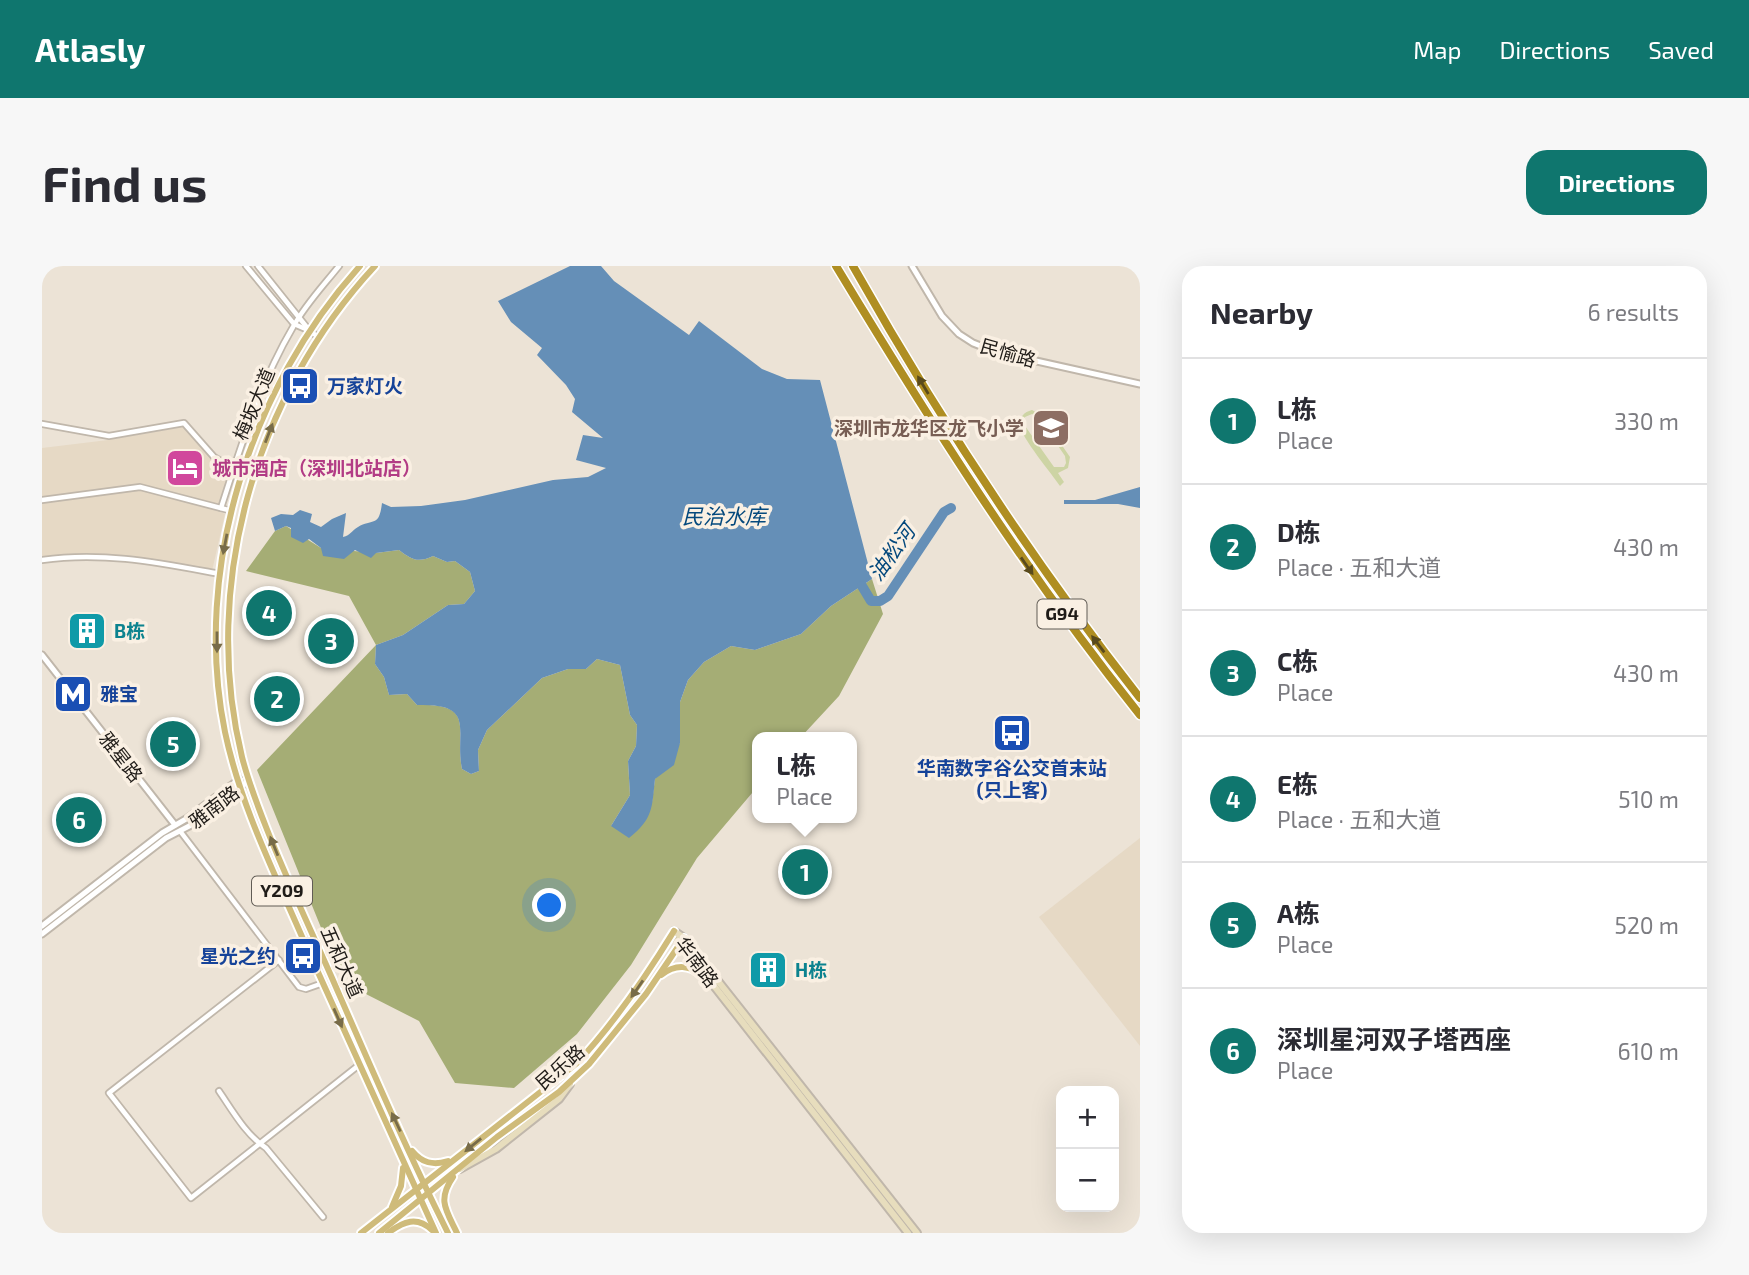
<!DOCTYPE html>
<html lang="en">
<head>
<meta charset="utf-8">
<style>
	:root { --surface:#fff; --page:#f7f7f7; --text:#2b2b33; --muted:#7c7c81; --line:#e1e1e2; --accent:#0f766e }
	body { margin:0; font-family:"Exo 2","Noto Sans SC",sans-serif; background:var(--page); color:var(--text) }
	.controls { position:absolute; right:21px; bottom:21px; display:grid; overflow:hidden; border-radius:14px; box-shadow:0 7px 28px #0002 }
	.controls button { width:63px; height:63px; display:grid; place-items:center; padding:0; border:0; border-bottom:2px solid var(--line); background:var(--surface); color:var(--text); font:35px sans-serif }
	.you { position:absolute; left:508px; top:640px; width:24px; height:24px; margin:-18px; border:5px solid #fff; border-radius:50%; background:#1a73e8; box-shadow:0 0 0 10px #1a73e833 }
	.badge { display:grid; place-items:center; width:46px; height:46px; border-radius:50%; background:var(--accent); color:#fff; font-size:23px; font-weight:700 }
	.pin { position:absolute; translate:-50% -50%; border:4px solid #fff; box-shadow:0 2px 7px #0006 }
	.popup { position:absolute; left:710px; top:466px; width:105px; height:91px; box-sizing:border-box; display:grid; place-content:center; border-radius:14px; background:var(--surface); filter:drop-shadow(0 2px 5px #0005); font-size:23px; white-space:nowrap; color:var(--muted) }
	.popup b { font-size:26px; color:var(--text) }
	.popup::after { content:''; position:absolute; left:50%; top:100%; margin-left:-14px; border:14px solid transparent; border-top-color:var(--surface) }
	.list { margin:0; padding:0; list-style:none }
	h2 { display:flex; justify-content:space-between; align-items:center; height:91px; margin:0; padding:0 28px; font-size:30px }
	h2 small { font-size:23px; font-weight:400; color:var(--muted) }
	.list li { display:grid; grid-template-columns:46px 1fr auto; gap:21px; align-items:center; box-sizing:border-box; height:126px; padding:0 28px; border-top:2px solid var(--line) }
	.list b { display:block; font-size:26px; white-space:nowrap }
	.list p { margin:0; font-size:23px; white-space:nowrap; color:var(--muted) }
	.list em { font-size:23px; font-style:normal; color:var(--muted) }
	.map { position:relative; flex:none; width:1098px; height:967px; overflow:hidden; border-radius:21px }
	header { display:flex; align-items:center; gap:42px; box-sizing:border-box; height:98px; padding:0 35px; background:var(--accent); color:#fff }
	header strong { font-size:33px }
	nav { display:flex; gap:38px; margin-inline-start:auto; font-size:24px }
	.intro { display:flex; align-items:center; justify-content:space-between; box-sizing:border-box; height:168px; padding:0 42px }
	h1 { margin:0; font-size:49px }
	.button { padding:18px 32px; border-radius:21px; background:var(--accent); color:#fff; font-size:24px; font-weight:700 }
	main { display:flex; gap:42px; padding:0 42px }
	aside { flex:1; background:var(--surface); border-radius:21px; box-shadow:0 7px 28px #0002 }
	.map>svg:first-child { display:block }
</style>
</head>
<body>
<header>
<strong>Atlasly</strong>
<nav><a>Map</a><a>Directions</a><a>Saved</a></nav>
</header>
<div class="intro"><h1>Find us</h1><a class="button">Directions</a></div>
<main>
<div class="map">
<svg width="1098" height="967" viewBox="0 0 1098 967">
	<rect width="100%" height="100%" fill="#ece3d6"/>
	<g fill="#e6d9c5">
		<path d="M141,161L171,193L188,205L176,245L183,248L170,305L44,287L0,297V182L66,174Z"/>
		<path d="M1098,572V780L997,651Z"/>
	</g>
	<path fill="#cdd4a4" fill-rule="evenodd" d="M990,144L999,149L1028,191L1026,202L1016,207L1022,216L1018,220C1010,208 979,171 978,160C977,151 982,146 990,144ZM990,148L996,151L1023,190L1024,197L1022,201H1012L983,160V151Z"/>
	<path fill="#a5ad75" d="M244,260L279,282L334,287L357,284C370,294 376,297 391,290L405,296L413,295L428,306L433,325L422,338L406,339L361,369L334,379L333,398L342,411L347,429L365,428L375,439C436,437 412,464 420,503L429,508L437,505L436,484L445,464L500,412L526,403H544L555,393L578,399L588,449L595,459L594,480L586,495L588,529L569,560L610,536L613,513L638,477V436L646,414L662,396L689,380L713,384L759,368L789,340L830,313L841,348L797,430L759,471H716V520L655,592L589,699L535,768L472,822L413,817L377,755L316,724L295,701L215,504L334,379L307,330L204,305L233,265Z"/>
	<g fill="#658fb7">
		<path d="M528,0H559L572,15L647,69L657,55L720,103L745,113L778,114L830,313L789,340L759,368L713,384L689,380L662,396L646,414L638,436V477L632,499L613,513C610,542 611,553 587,572L569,560L588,529L586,495L594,480L595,459L588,449L578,399L555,393L544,403H526L500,412L445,464L436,484L437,505L429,508L420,503C412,465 436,437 375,439L365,428L347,429L342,411L333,398L334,379L361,369L406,339L422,338L433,325L428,306L413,295L405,296L391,290C376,297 370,294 357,284L334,287L329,292L313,284L302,293L281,290L279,282L267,273L261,277L249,271V262L244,260L233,265L229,252L239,248L251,249L258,244L270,248L268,256L279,261L290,253L304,247L301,271C309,269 309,265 316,261C331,252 337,262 340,237L349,241L379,240L423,234L511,214L546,211L564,202L534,194L541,169L561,172L530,146L533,133L524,119L495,89L500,82L469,56L456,35Z"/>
		<path d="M1098,221V242L1076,238H1022V234H1053Z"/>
	</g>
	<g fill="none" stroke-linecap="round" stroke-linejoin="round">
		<path stroke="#658fb7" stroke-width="10" d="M820,320L829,335H838L846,330L902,246L909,242"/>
		<defs>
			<g id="minor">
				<path d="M204,0L252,58L266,64"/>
				<path d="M216,0L267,64L276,71"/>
				<path d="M0,158L67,170L142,157L172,191L192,203"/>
				<path d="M0,234L98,221L190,245"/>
				<path d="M179,242C199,180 218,117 251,61C263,39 281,20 297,0"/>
				<path d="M0,294C61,285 118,297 178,308"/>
				<path d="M138,565L257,721L264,723L281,717"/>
				<path d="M237,694L67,827L149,932L317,799"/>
				<path d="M177,825C190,844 204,869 224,882L281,951"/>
			</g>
			<g id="tertiary">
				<path d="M870,0L900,50L917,68L931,77L954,86L1098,118"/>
				<path d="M0,389L133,559"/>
				<path d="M0,660L120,567L144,553L195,515L199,514"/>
				<path d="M0,668L124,572L155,556L198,523L206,514"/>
			</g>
			<g id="secondary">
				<path d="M632,665L642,672L875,967"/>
				<path d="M636,674L866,967"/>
				<path d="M418,903L454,883L517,833L528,818"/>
			</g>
			<g id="primary">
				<path d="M318,0C208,122 150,303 183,466C198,538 232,606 261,673C305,771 349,869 394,967"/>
				<path d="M333,0C214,128 158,319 200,491C206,515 215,538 224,561C244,612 268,662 290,712C327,797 364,883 406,967"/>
				<path d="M619,709C635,697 646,700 663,709"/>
				<path d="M370,885C380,897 391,900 406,895"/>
				<path d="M411,911C395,934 404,944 415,967"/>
				<path d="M350,941L359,920L361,902"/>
				<path d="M319,967L534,798C572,758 603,712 632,665"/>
				<path d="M337,967L455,871L517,826L547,798L604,728L642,672"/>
				<path d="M346,967C362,955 375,950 390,964"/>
			</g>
			<g id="motorway">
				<path d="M794,0C889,157 983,306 1098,449"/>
				<path d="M811,0C896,151 991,296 1098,432"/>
			</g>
		</defs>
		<use href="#minor" stroke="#c0b7ab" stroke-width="8"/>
		<use href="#tertiary" stroke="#c0b7ab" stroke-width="9"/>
		<use href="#secondary" stroke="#c0b7ab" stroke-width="10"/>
		<use href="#primary" stroke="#fff" stroke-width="10"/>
		<use href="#motorway" stroke="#fff" stroke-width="11"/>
		<use href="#minor" stroke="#fff" stroke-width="4.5"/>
		<use href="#tertiary" stroke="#fff" stroke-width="5"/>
		<use href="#secondary" stroke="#e7ddbd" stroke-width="6"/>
		<use href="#primary" stroke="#cfbb7a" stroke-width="6"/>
		<use href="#motorway" stroke="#af8e22" stroke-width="8"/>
	</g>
	<defs><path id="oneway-solid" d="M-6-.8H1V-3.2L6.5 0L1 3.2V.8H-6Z" transform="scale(1.75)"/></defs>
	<g fill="#594a1c">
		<use href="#oneway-solid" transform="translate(881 119) rotate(-121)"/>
		<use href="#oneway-solid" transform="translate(985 300) rotate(55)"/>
		<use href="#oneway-solid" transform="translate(1056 378) rotate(-127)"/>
	</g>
	<g fill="#786c49">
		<use href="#oneway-solid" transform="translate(227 167) rotate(-69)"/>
		<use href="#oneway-solid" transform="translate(183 278) rotate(101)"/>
		<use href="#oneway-solid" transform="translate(175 376) rotate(90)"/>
		<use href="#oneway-solid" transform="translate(232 580) rotate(-112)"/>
		<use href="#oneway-solid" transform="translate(595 723) rotate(125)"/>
		<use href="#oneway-solid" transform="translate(296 752) rotate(66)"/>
		<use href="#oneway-solid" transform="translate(354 856) rotate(-115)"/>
		<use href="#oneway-solid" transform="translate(431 879) rotate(141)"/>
	</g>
	<defs>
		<symbol id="bus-square" viewBox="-11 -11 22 22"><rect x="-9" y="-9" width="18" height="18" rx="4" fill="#1a4fb4" stroke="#faf0e3"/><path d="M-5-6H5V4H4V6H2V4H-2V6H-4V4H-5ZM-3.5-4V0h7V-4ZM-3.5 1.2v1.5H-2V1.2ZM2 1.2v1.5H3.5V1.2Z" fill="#fff"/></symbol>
		<symbol id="school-square" viewBox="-11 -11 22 22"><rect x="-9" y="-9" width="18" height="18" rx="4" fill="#8d6e63" stroke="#faf0e3"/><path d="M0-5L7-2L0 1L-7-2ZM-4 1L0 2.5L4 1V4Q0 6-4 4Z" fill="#fff"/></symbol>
		<symbol id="hotel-square" viewBox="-11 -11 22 22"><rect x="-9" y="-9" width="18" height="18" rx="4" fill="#d1479c" stroke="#faf0e3"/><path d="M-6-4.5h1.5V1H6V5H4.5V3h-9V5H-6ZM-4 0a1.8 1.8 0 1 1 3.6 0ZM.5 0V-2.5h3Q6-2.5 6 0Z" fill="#fff"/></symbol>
		<symbol id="building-square" viewBox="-11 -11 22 22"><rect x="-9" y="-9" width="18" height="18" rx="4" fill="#0f9aa8" stroke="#faf0e3"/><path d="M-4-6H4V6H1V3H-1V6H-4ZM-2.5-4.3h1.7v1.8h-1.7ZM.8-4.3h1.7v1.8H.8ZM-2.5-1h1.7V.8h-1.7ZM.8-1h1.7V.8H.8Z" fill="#fff"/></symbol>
		<symbol id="metro-square" viewBox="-11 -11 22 22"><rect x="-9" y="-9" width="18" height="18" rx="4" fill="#1a4fb4" stroke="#faf0e3"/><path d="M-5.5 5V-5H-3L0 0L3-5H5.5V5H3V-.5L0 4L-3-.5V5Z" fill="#fff"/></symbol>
	</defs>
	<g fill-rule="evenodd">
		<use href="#bus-square" x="236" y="98" width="44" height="44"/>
		<use href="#school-square" x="987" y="140" width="44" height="44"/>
		<use href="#hotel-square" x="121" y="180" width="44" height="44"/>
		<use href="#building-square" x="23" y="343" width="44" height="44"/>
		<use href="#metro-square" x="9" y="406" width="44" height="44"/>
		<use href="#bus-square" x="948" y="445" width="44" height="44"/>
		<use href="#bus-square" x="239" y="668" width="44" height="44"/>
		<use href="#building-square" x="704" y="682" width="44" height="44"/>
	</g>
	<g text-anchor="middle" stroke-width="7" stroke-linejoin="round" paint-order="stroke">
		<g fill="#faf0e3" stroke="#615c55" stroke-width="2">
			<rect x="995.5" y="333.5" width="49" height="29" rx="5"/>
			<rect x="210" y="610.5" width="60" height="29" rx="5"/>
		</g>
		<g font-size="18" font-weight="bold" fill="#201c18">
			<text x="1020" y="354">G94</text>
			<text x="240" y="631">Y209</text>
		</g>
		<g font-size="19" fill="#201c18" stroke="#faf0e3">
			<text transform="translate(966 87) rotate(16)" y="7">民愉路</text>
			<text transform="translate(212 138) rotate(-67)" y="7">梅坂大道</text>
			<text transform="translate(79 491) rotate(52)" y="7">雅星路</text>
			<text transform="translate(172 541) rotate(-37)" y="7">雅南路</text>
			<text transform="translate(300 696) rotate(66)" y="7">五和大道</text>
			<text transform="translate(655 696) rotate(53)" y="7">华南路</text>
			<text transform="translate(518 801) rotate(-41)" y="7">民乐路</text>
		</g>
		<g font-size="19" font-weight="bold" fill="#164399" stroke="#faf0e3" text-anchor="start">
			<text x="285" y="127">万家灯火</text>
			<text x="58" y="435">雅宝</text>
			<text x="970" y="509" text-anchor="middle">华南数字谷公交首末站<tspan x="970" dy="22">(只上客)</tspan></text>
			<text x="234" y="697" text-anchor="end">星光之约</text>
		</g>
		<g font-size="19" font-weight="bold" fill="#785e54" stroke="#faf0e3" text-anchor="end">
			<text x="982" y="169">深圳市龙华区龙飞小学</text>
		</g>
		<g font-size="19" font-weight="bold" fill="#b23c85" stroke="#faf0e3" text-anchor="start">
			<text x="170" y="209">城市酒店（深圳北站店）</text>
		</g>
		<g font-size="19" font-weight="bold" fill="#0d838f" stroke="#faf0e3" text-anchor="start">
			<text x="72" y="372">B栋</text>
			<text x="753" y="711">H栋</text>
		</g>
		<g font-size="21" font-style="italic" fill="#05497d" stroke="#faf0e3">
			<text x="682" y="258">民治水库</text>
			<text transform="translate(850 287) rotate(-54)" y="7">油松河</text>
		</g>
	</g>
</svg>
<div class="controls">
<button>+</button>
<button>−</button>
</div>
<div class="you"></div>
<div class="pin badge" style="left:763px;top:606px">1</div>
<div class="popup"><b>L栋</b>Place</div>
<div class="pin badge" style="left:235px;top:433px">2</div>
<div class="pin badge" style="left:289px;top:375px">3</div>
<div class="pin badge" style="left:227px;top:347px">4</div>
<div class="pin badge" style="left:131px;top:478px">5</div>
<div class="pin badge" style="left:37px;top:554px">6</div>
</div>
<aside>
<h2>Nearby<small>6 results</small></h2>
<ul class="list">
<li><span class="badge">1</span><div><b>L栋</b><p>Place</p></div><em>330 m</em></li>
<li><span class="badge">2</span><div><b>D栋</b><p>Place · 五和大道</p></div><em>430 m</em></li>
<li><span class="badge">3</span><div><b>C栋</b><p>Place</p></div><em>430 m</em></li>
<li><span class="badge">4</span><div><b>E栋</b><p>Place · 五和大道</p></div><em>510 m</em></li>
<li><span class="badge">5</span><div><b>A栋</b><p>Place</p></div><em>520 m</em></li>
<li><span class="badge">6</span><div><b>深圳星河双子塔西座</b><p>Place</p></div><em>610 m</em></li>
</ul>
</aside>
</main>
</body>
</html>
